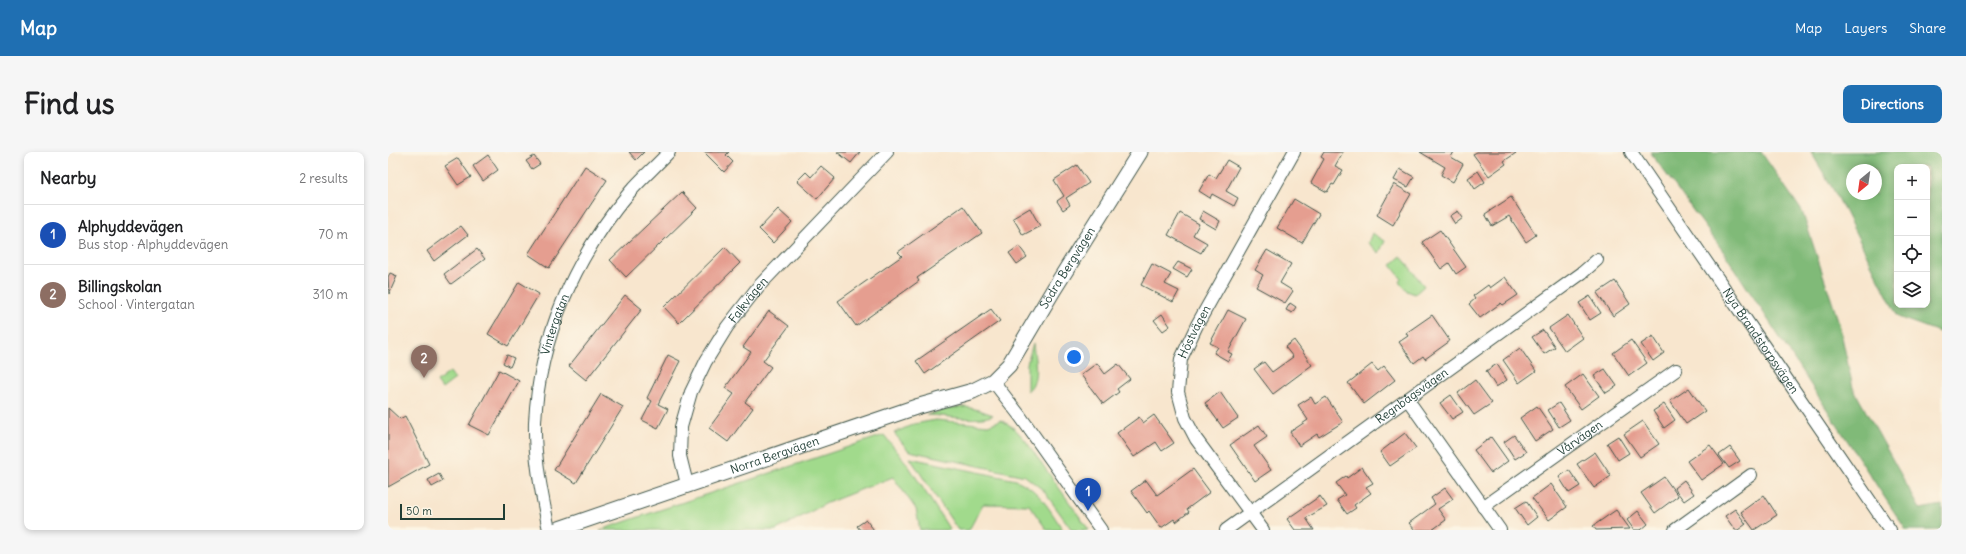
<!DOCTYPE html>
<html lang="en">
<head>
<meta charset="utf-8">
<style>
	:root { --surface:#fff; --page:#f6f6f6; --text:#202124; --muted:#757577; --line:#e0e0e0; --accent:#1f6fb2 }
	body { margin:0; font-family:Delius,sans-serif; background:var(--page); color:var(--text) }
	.controls { position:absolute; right:12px; top:12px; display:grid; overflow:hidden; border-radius:8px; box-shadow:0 2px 6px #0003 }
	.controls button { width:36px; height:36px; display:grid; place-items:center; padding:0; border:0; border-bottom:1px solid var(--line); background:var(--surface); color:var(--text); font:20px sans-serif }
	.compass { position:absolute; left:1458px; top:12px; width:36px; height:36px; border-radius:50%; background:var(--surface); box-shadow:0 2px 6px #0003; rotate:209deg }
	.scale { position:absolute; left:12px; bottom:10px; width:105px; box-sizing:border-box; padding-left:4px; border:2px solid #1f3d34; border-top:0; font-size:11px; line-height:14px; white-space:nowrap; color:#1f3d34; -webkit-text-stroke:3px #fcf5e5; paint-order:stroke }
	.you { position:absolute; left:686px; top:205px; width:14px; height:14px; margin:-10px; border:3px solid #fff; border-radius:50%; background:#1a73e8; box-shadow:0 0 0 6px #1a73e833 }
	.badge { display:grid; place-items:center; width:26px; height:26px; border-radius:50%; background:var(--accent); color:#fff; font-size:13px; font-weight:700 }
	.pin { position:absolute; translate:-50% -33px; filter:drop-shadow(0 1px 2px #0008) }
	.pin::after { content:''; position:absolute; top:21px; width:14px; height:12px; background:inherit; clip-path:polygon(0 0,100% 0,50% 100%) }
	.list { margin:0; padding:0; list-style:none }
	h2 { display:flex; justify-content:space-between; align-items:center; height:52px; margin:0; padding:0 16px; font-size:17px }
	h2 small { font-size:13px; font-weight:400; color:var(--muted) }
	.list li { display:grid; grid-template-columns:26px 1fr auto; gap:12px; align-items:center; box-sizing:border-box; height:60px; padding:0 16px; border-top:1px solid var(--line) }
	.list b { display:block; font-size:15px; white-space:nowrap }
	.list p { margin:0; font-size:13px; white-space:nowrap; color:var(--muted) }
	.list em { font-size:13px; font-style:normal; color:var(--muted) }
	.icon { flex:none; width:22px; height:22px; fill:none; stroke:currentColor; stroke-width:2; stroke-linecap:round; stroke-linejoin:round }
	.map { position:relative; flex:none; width:1554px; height:378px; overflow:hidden; border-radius:8px }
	header { display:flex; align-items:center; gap:24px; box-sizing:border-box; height:56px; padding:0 20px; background:var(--accent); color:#fff }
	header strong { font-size:19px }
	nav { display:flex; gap:22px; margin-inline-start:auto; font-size:14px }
	.intro { display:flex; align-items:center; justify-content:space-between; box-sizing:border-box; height:96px; padding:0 24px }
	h1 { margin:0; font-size:28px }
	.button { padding:10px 18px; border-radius:8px; background:var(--accent); color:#fff; font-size:14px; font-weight:700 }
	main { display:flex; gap:24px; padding:0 24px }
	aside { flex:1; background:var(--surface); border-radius:8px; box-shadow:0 2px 6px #0003 }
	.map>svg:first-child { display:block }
</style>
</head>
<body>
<header>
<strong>Map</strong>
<nav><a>Map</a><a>Layers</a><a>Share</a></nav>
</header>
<div class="intro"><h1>Find us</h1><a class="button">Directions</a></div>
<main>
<aside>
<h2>Nearby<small>2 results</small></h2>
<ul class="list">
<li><span class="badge" style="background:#1a4fb4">1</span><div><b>Alphyddevägen</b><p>Bus stop · Alphyddevägen</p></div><em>70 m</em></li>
<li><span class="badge" style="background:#8d6e63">2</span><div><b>Billingskolan</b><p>School · Vintergatan</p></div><em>310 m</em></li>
</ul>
</aside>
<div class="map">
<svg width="1554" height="378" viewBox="0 0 1554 378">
	<rect width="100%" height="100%" fill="#fcf5e5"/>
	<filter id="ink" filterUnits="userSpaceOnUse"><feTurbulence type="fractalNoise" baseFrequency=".025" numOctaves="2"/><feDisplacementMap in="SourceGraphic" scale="8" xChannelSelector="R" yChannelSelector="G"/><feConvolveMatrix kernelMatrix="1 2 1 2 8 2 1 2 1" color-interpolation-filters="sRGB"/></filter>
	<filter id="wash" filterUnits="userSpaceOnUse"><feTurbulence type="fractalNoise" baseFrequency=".012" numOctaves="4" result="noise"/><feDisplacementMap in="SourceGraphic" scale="16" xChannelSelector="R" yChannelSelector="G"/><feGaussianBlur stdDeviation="0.9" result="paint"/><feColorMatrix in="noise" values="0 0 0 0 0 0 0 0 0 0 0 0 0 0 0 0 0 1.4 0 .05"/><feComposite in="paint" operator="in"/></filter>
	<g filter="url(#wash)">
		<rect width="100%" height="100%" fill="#f8e6ce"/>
		<g fill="#a1da8c" stroke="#608c60">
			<path d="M984,81L997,89L991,101L980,91Z"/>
			<path d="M1013,104L1036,134L1027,142L1019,139L1011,129L1013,126L1003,113Z"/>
			<path d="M645,191C646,204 653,230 639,239V212Z"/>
			<path d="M62,220L67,227L54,237L49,230Z"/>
			<path d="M578,255L591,258L605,263C590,271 556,263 538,263L563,256Z"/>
			<path d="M548,268L600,273L613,268L626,276L637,288L701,378H684L655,338L637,324L526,300L520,298L506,281L526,272Z"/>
			<path d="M496,283L520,313L562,378H532L528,357L505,325L439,351L388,378H212Z"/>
			<path d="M522,306L628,328C652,338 661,357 675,378H659L641,353L595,352L581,378H570Z"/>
		</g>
		<g fill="#80ba78" stroke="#507c56" fill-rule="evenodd">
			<path d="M1262,0H1373L1414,59L1451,171L1465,236L1532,357L1554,353V378H1518L1335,99Z"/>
			<path d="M1423,0H1554V181L1510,165L1449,44ZM1509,15H1539V153H1509ZM1464,18H1488V42H1464Z"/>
		</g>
		<g id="blocks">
			<g fill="#e59e90">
				<path d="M241,0H256L248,8Z"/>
				<path d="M316,0H341L338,3L345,10L336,20Z"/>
				<path d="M449,0H472L463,11Z"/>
				<path d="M936,0H955L947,14L955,18L946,33L944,32L939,40L923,31L936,7L933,5Z"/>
				<path d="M1032,0H1066L1063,5L1075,12L1065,30L1053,23L1057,15Z"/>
				<path d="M1089,0H1127L1128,1L1116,9L1118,12L1101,24L1085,2Z"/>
				<path d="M100,3L110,18L95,29L85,14Z"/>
				<path d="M146,4L152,12L144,17L138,9Z"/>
				<path d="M70,6L83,25L70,33L57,14Z"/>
				<path d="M839,8L851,15L838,39L850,46L846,54L824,42L822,46L811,39L821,22L828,26Z"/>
				<path d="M689,13L701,31L678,46L682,53L675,58L669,49L676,44L666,28Z"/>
				<path d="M197,14L219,28L161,116L140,102Z"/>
				<path d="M433,14L447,26L429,47L409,29L418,20L423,25Z"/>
				<path d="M1012,17L1026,25L1020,35L1006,28Z"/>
				<path d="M1090,19L1097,30L1087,37L1080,26Z"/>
				<path d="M1006,32L1023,42L1005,73L989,63Z"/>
				<path d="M294,40L309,56L238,125L222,108Z"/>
				<path d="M1123,45L1148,83L1138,90L1121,64L1104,74L1097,62Z"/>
				<path d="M906,47L931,62L914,91L889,76Z"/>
				<path d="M575,54L594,81L529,126L531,129L468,174L450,149L514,104L510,100Z"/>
				<path d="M642,56L652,74L635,83L625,66Z"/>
				<path d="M390,57L404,70L385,91L371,77Z"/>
				<path d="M815,59L832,69L828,77L811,67Z"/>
				<path d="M1070,59L1075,66L1067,72L1062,64Z"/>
				<path d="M792,61L811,72L805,83L819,91L813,101L780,83Z"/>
				<path d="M73,74L80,83L46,109L39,99Z"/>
				<path d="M1052,78L1078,115L1068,122L1061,111L1053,117L1034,90Z"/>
				<path d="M631,94L639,105L629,112L621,101Z"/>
				<path d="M337,95L352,111L291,171L276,155Z"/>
				<path d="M89,97L97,107L63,132L56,122Z"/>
				<path d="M879,98L903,112L892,131L905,139L897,151L868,135L875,123L867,118Z"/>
				<path d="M790,110L804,117L799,125L785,117Z"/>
				<path d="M764,112L783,122L777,132L791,139L785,150L753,133Z"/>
				<path d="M2,121L9,124L1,142L0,125Z"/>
				<path d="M1117,125L1130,143L1115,153L1113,151L1092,166L1081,152L1087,147L1085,144L1100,133L1102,136Z"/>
				<path d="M1227,129L1242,152L1225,164L1209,141Z"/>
				<path d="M131,130L151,142L120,194L100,182Z"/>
				<path d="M237,143L254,157L198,228L181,214Z"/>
				<path d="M1202,144L1213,161L1202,168L1191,151Z"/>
				<path d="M902,151L908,155L904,161L898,158Z"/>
				<path d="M603,157L612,169L537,222L528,209Z"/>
				<path d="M840,158L858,167L840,200L844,202L840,209L826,201L830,195L822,191Z"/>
				<path d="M381,159L401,174L375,209L383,215L357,250L365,256L340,290L321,276L346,242L337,236L363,200L355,195Z"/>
				<path d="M774,162L782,174L775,179L766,168Z"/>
				<path d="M1044,163L1062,189L1037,207L1035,204L1026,211L1011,190L1020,184L1018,181Z"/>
				<path d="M1180,163L1195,186L1177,199L1161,176Z"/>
				<path d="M1155,178L1167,195L1156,202L1144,185Z"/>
				<path d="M1265,184L1276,201L1265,209L1253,192Z"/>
				<path d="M906,188L924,213L885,242L866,217L876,210L884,220L905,205L897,195Z"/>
				<path d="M1243,188L1259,211L1241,224L1225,201Z"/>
				<path d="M1132,196L1148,219L1131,231L1115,208Z"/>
				<path d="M119,203L126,206L122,215L115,211Z"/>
				<path d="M280,203L292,209L270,252L280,257L270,276L254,268L264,249L259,246Z"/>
				<path d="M709,211L717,222L730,212L742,227L729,237L731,240L715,252L693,223Z"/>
				<path d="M984,212L990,219L996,214L1007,228L976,252L960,231Z"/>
				<path d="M1109,212L1119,228L1108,235L1098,219Z"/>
				<path d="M1217,217L1229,234L1218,241L1206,224Z"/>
				<path d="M111,218L131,229L101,283L81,273Z"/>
				<path d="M1195,222L1211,244L1193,257L1177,235Z"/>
				<path d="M1087,228L1104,251L1086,263L1070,241Z"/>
				<path d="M1301,236L1317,259L1298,272L1282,249Z"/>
				<path d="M832,240L850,266L835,276L817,251Z"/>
				<path d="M213,242L235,255L188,331L166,318Z"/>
				<path d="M1063,243L1075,260L1064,267L1052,251Z"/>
				<path d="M923,245L927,252L938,245L955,270L931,285L929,282L911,294L902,280L920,268L910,253Z"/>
				<path d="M1171,251L1182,268L1171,275L1160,258Z"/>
				<path d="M1276,252L1287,268L1276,276L1265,259Z"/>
				<path d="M1149,254L1165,277L1147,289L1132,266Z"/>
				<path d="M0,256L12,267L17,264L41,312L0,335Z"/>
				<path d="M766,263L786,291L774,299L768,290L746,305L729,281L751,265L755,271Z"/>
				<path d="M1255,269L1271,292L1252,305L1236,282Z"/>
				<path d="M871,273L879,285L866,294L883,318L867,329L842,293Z"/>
				<path d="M1017,281L1028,296L1002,314L992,300Z"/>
				<path d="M1126,283L1138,300L1127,307L1116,290Z"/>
				<path d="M1230,284L1241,301L1230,308L1219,291Z"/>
				<path d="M1103,285L1120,309L1103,321L1086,298Z"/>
				<path d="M1322,293L1336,312L1313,328L1299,309Z"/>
				<path d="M1342,295L1352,309L1341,316L1331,303Z"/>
				<path d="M1207,300L1223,324L1206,336L1189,312Z"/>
				<path d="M974,315L985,331L978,335L983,341L966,353L968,356L959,362L949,348L957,343L948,331L958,324L959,326Z"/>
				<path d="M805,317L822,340L799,357L801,360L788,370L786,367L773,376L761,359L759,361L743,339L758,328L769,343Z"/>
				<path d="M1181,318L1192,334L1181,341L1171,325Z"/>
				<path d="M51,322L55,329L44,335L40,328Z"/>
				<path d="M1276,325L1290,344L1267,361L1253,341Z"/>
				<path d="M1296,328L1306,342L1296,349L1286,336Z"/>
				<path d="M1163,332L1179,355L1161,368L1144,346Z"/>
				<path d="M1057,336L1065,347L1050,357L1058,368L1044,378H1027L1021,371L1047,352L1043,346Z"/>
				<path d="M1376,343L1389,363L1366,378L1353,360Z"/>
				<path d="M932,344L939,354L918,366L926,378H907L899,367Z"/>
				<path d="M1138,349L1149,365L1139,373L1127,356Z"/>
				<path d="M1347,357L1358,372L1350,378H1347L1337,364Z"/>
				<path d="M1228,358L1242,377L1208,378L1205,374Z"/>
				<path d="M1250,359L1260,372L1253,378H1246L1239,368Z"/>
				<path d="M478,368L486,378H472L469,374Z"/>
			</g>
		</g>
	</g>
	<g filter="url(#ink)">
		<use href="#blocks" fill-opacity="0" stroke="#40564b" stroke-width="1"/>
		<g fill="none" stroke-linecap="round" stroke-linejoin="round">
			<defs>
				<g id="minor">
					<path id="s1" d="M1243,0L1502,378"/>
					<path d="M605,229L632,264L713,378"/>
					<path d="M1020,248L1112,378"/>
					<path id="s2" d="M299,332L292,304L293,275L303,240L318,209L339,175L370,135L499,0"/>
					<path id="s3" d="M1095,355L1288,218"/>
					<path id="s4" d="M161,378C154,343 146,306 147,270C151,186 187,105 241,41C253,27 268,14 281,0"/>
					<path id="s5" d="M838,378L1194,121L1209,108"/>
					<path id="s6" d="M875,378L808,287L797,266L790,240L793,207L809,173L906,0"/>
					<path d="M1287,378L1363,323"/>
				</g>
				<g id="tertiary">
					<path id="s7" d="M168,378L528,255L585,239L605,229L621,213L666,137L752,0"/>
				</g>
			</defs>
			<use href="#minor" stroke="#40564b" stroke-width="14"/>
			<use href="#tertiary" stroke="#40564b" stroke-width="17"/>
			<use href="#minor" stroke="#fff" stroke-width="12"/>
			<use href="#tertiary" stroke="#fff" stroke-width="15"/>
		</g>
	</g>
	<g text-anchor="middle" stroke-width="3.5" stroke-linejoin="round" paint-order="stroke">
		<g font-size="12" fill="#1f3d34" stroke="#fcf5e5">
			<text dy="4" stroke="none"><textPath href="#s7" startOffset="598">Södra Bergvägen</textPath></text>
			<text dy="4" stroke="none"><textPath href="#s2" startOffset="203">Falkvägen</textPath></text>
			<text dy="4" stroke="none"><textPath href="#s4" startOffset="209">Vintergatan</textPath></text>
			<text dy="4" stroke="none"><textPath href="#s6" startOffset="227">Höstvägen</textPath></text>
			<text dy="4" stroke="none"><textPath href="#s1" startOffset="229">Nya Brandstorpsvägen</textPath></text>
			<text dy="4" stroke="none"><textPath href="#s5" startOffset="229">Regnbågsvägen</textPath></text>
			<text dy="4" stroke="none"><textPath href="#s3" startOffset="119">Vårvägen</textPath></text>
			<text dy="4" stroke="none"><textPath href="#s7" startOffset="231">Norra Bergvägen</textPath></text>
		</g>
	</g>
</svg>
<div class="controls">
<button>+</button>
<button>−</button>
<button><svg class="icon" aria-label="locate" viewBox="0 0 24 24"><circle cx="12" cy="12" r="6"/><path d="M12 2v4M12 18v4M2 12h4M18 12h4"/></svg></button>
<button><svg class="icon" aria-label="layers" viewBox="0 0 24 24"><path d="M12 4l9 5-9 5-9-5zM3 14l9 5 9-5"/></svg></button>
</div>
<svg class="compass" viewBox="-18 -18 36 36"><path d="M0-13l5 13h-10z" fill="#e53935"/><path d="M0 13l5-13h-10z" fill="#757577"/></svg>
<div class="scale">50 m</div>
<div class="you"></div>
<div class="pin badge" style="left:700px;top:359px;background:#1a4fb4">1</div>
<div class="pin badge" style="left:36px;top:226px;background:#8d6e63">2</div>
</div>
</main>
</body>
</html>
